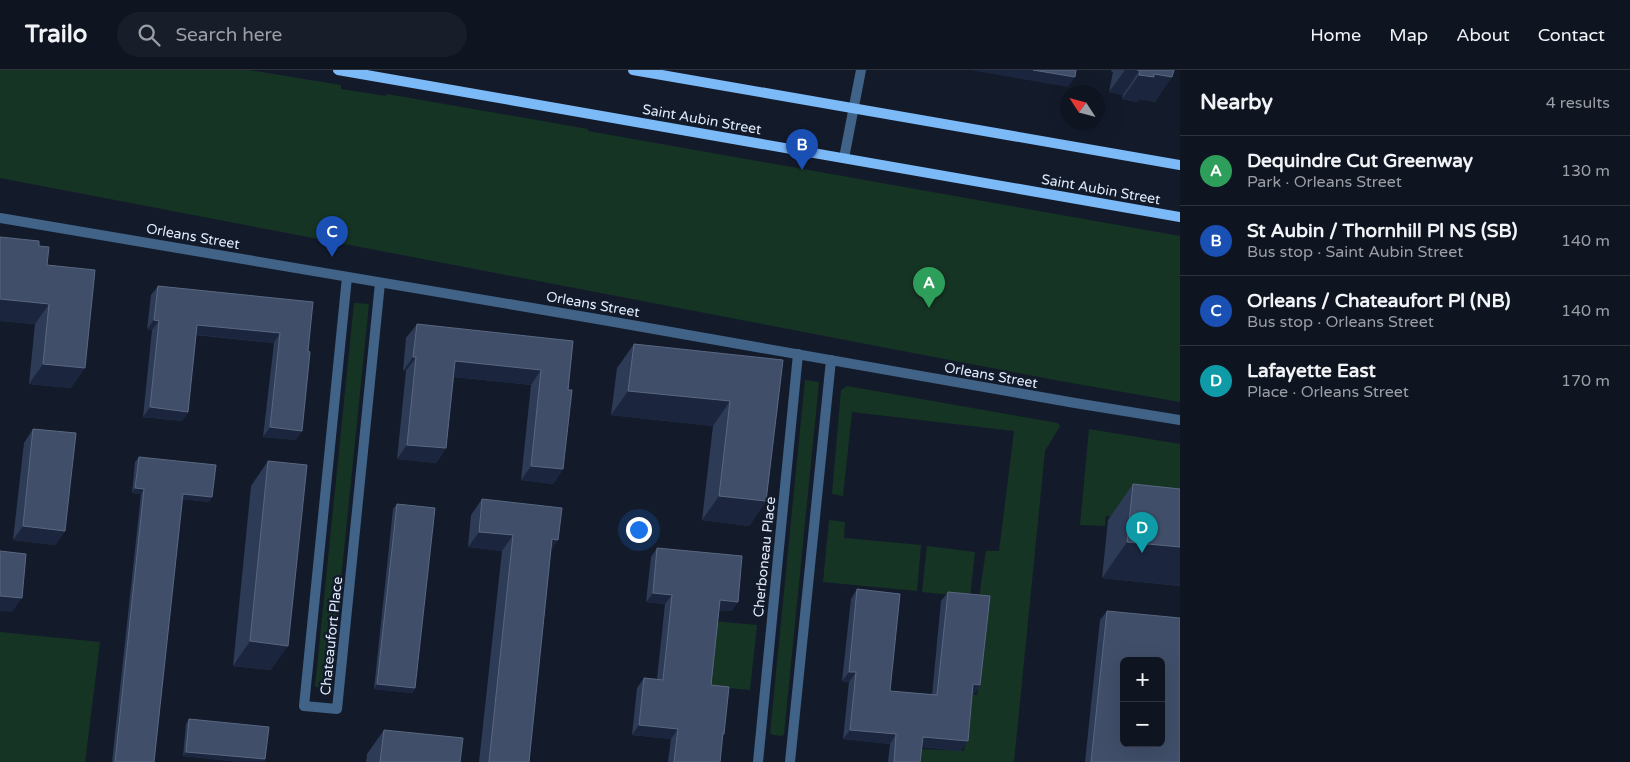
<!DOCTYPE html>
<html lang="en">
<head>
<meta charset="utf-8">
<style>
	:root { --surface:#0e1420; --page:#171d29; --text:#f1f3f6; --muted:#9b9ea5; --line:#2e333e; --accent:#0f766e }
	body { margin:0; font-family:"Varela Round",sans-serif; background:var(--page); color:var(--text) }
	.controls { position:absolute; right:15px; bottom:15px; display:grid; overflow:hidden; border-radius:8px; box-shadow:0 5px 20px #0002 }
	.controls button { width:45px; height:45px; display:grid; place-items:center; padding:0; border:0; border-bottom:1px solid var(--line); background:var(--surface); color:var(--text); font:25px sans-serif }
	.compass { position:absolute; left:1060px; top:15px; width:45px; height:45px; border-radius:50%; background:var(--surface); box-shadow:0 5px 20px #0002; rotate:306deg }
	.you { position:absolute; left:638px; top:459px; width:18px; height:18px; margin:-12px; border:4px solid #fff; border-radius:50%; background:#1a73e8; box-shadow:0 0 0 8px #1a73e833 }
	.badge { display:grid; place-items:center; width:32px; height:32px; border-radius:50%; background:var(--accent); color:#fff; font-size:16px; font-weight:700 }
	.pin { position:absolute; translate:-50% -41px; filter:drop-shadow(0 1px 2px #0008) }
	.pin::after { content:''; position:absolute; top:26px; width:18px; height:15px; background:inherit; clip-path:polygon(0 0,100% 0,50% 100%) }
	.list { margin:0; padding:0; list-style:none }
	h2 { display:flex; justify-content:space-between; align-items:center; height:65px; margin:0; padding:0 20px; font-size:21px }
	h2 small { font-size:16px; font-weight:400; color:var(--muted) }
	.list li { display:grid; grid-template-columns:32px 1fr auto; gap:15px; align-items:center; box-sizing:border-box; height:70px; padding:0 20px; border-top:1px solid var(--line) }
	.list b { display:block; font-size:19px; white-space:nowrap }
	.list p { margin:0; font-size:16px; white-space:nowrap; color:var(--muted) }
	.list em { font-size:16px; font-style:normal; color:var(--muted) }
	.icon { flex:none; width:28px; height:28px; fill:none; stroke:currentColor; stroke-width:2; stroke-linecap:round; stroke-linejoin:round }
	.map { position:relative; flex:none; width:1180px; height:692px; overflow:hidden }
	header { display:flex; align-items:center; gap:30px; box-sizing:border-box; height:70px; padding:0 25px; background:var(--surface); border-bottom:1px solid var(--line) }
	header strong { font-size:24px }
	nav { display:flex; gap:28px; margin-inline-start:auto; font-size:18px }
	.search { width:350px; height:45px; background:var(--page); display:flex; align-items:center; gap:12px; box-sizing:border-box; padding:0 18px; border-radius:28px; color:var(--muted); font-size:19px }
	main { display:flex }
	aside { flex:1; background:var(--surface) }
	.map>svg:first-child { display:block }
</style>
</head>
<body>
<header>
<strong>Trailo</strong>
<div class="search"><svg class="icon" aria-label="search" viewBox="0 0 24 24"><circle cx="10" cy="10" r="6"/><path d="M15 15l6 6"/></svg>Search here</div>
<nav><a>Home</a><a>Map</a><a>About</a><a>Contact</a></nav>
</header>
<main>
<div class="map">
<svg width="1180" height="692" viewBox="0 0 1180 692">
	<rect width="100%" height="100%" fill="#131b2b"/>
	<g fill="#163424">
		<path d="M0,0H249L341,15V19L386,26L387,24L588,59V61L1180,166V332L1055,310L0,108Z"/>
		<path d="M354,233L369,234L330,618L315,617Z"/>
		<path d="M805,310L819,312L784,664L782,666L773,665L770,663Z"/>
		<path d="M847,316L1058,353L1060,356L1045,381L1014,692H919L920,679L964,681L969,637L962,624L977,625L987,528L979,527L986,481H999L1014,361L852,342L843,426L832,424L841,320Z"/>
		<path d="M1089,359L1180,374V453L1106,446L1105,456L1080,455Z"/>
		<path d="M829,450L845,452L844,468L921,475L917,521L823,512Z"/>
		<path d="M927,476L975,482L970,527L922,522Z"/>
		<path d="M712,551L757,555L750,620L706,616Z"/>
		<path d="M0,562L100,572L85,692H0Z"/>
	</g>
	<g fill="none" stroke-linecap="round" stroke-linejoin="round">
		<g stroke="#416387" stroke-width="10">
			<path d="M844,88L861,0"/>
			<path d="M0,148L603,250L1075,333L1180,350"/>
			<path d="M347,207L304,636L337,639L380,213"/>
			<path d="M758,692L798,284"/>
			<path d="M790,692L831,290"/>
		</g>
		<g stroke="#7cb9f7" stroke-width="10">
			<path d="M338,0L1180,147"/>
			<path d="M633,0L1180,95"/>
		</g>
	</g>
	<g fill="#2d3b57">
		<path d="M1111,0H1174L1155,32L1139,29L1137,32L1122,29L1123,25L1109,22L1113,2L1111,1Z"/>
		<path d="M0,167L39,176L47,195L71,318L29,314L35,254L0,251Z"/>
		<path d="M158,216L313,232L296,370L263,367L274,273L196,265L188,342L182,351L143,347L152,260L147,259L151,225Z"/>
		<path d="M417,254L573,271L568,320L563,399L553,414L521,410L531,315L454,307L446,378L436,393L397,389L406,301H403L406,268Z"/>
		<path d="M634,274L783,290L766,431L749,456L702,450L713,356L611,345L617,298Z"/>
		<path d="M33,359L65,461L55,475L13,470L24,373Z"/>
		<path d="M139,387L209,432L182,429L154,692H112L141,424L132,423L135,392Z"/>
		<path d="M268,391L271,600L233,596L251,416Z"/>
		<path d="M1133,414L1180,419V516L1102,508L1108,450Z"/>
		<path d="M482,429L551,481L529,692H479L502,481L468,477L471,445Z"/>
		<path d="M397,434L415,618L412,623L374,619L393,439Z"/>
		<path d="M657,478L738,532L731,541L719,540L711,615L724,664L722,667L720,692H668L671,669L632,665L637,618L644,608L657,609L665,534L646,532L651,487Z"/>
		<path d="M857,519L890,621L932,625L941,531L948,522L974,625L972,624L961,681L922,677L920,692H888L890,674L843,669L849,612L842,611L851,529Z"/>
		<path d="M1107,541L1180,692H1085L1100,550Z"/>
		<path d="M189,649L265,689L264,692H240L183,686L186,654Z"/>
		<path d="M384,660L460,692H366L367,684Z"/>
	</g>
	<g fill="#1b263e">
		<path d="M970,0H1033L1075,7L1068,17Z"/>
		<path d="M1125,0H1140L1123,25L1109,22Z"/>
		<path d="M1154,4L1172,7L1155,32L1139,29L1137,32L1122,29L1139,5Z"/>
		<path d="M0,229L49,234L35,254L0,251Z"/>
		<path d="M154,250L159,251L152,260L147,259Z"/>
		<path d="M197,255L280,263L274,273L191,264Z"/>
		<path d="M413,287H416L406,301H403Z"/>
		<path d="M455,291L541,300L531,315L445,306Z"/>
		<path d="M43,294L85,298L71,318L29,314Z"/>
		<path d="M628,321L730,331L713,356L611,345Z"/>
		<path d="M150,337L188,342L182,351L143,347Z"/>
		<path d="M270,357L302,361L296,370L263,367Z"/>
		<path d="M407,375L446,378L436,393L397,389Z"/>
		<path d="M531,396L563,399L553,414L521,410Z"/>
		<path d="M135,418L144,419L141,424L132,423Z"/>
		<path d="M183,424L212,427L209,432L179,429Z"/>
		<path d="M719,426L766,431L749,456L702,450Z"/>
		<path d="M23,456L65,461L55,475L13,470Z"/>
		<path d="M479,462L513,465L502,481L468,477Z"/>
		<path d="M552,469L558,470L548,486Z"/>
		<path d="M1127,472L1180,477V516L1102,508Z"/>
		<path d="M653,523L672,525L665,534L646,532Z"/>
		<path d="M0,526L22,528L12,542L0,541Z"/>
		<path d="M720,530L738,532L731,541L713,540Z"/>
		<path d="M250,571L288,576L271,600L233,596Z"/>
		<path d="M849,602H856L849,612L842,611Z"/>
		<path d="M377,614L415,618L412,623L374,619Z"/>
		<path d="M973,614L980,615L974,625L967,624Z"/>
		<path d="M639,655L678,659L671,669L632,665Z"/>
		<path d="M850,660L896,664L890,674L843,669Z"/>
		<path d="M923,667L968,671L961,681L916,676Z"/>
		<path d="M186,682L265,689L264,692H240L183,686Z"/>
	</g>
	<g fill="#404e69" stroke="#596780" fill-rule="evenodd">
		<path d="M1033,0H1076L1075,7Z"/>
		<path d="M1137,0H1174L1172,7L1154,4V7L1139,5L1140,0Z"/>
		<path d="M0,167L39,171V176L49,177L47,195L95,200L85,298L43,294L49,234L0,229Z"/>
		<path d="M158,216L313,232L308,281L310,282L302,361L270,357L280,263L197,255L188,342L150,337L159,251L154,250Z"/>
		<path d="M417,254L573,271L568,320H572L563,399L531,396L541,300L455,291L446,378L407,375L416,287H413Z"/>
		<path d="M634,274L783,290L766,431L719,426L730,331L628,321Z"/>
		<path d="M33,359L76,363L65,461L23,456Z"/>
		<path d="M139,387L216,395L212,427L183,424L154,692H115L144,419L135,418Z"/>
		<path d="M268,391L307,395L288,576L250,571Z"/>
		<path d="M1133,414L1180,419V477L1127,472Z"/>
		<path d="M482,429L562,438L558,470L552,469L529,692H489L513,465L479,462Z"/>
		<path d="M397,434L435,438L415,618L377,614Z"/>
		<path d="M657,478L742,486L738,532L720,530L711,615L729,617L724,664L723,663L720,692H674L678,659L639,655L644,608L663,610L672,525L653,523Z"/>
		<path d="M0,481L26,484L22,528L0,526Z"/>
		<path d="M857,519L900,524L890,621L937,625L948,522L990,526L980,615L973,614L968,671L923,667L920,692H894L896,664L850,660L856,602H849Z"/>
		<path d="M1107,541L1180,548V692H1091ZM1124,591H1161V673H1124Z"/>
		<path d="M189,649L269,657L265,689L186,682Z"/>
		<path d="M384,660L463,668L460,692H380Z"/>
	</g>
	<g text-anchor="middle" stroke-width="5" stroke-linejoin="round" paint-order="stroke">
		<g font-size="14" fill="#dfebfd" stroke="#131b2b">
			<text transform="translate(702 49) rotate(10)" y="5">Saint Aubin Street</text>
			<text transform="translate(1101 119) rotate(10)" y="5">Saint Aubin Street</text>
			<text transform="translate(193 166) rotate(10)" y="5">Orleans Street</text>
			<text transform="translate(593 234) rotate(10)" y="5">Orleans Street</text>
			<text transform="translate(991 305) rotate(10)" y="5">Orleans Street</text>
			<text transform="translate(764 487) rotate(-84)" y="5">Cherboneau Place</text>
			<text transform="translate(331 566) rotate(-84)" y="5">Chateaufort Place</text>
		</g>
	</g>
</svg>
<div class="controls">
<button>+</button>
<button>−</button>
</div>
<svg class="compass" viewBox="-18 -18 36 36"><path d="M0-13l5 13h-10z" fill="#e53935"/><path d="M0 13l5-13h-10z" fill="#9b9ea5"/></svg>
<div class="you"></div>
<div class="pin badge" style="left:929px;top:238px;background:#2e9e5b">A</div>
<div class="pin badge" style="left:802px;top:100px;background:#1a4fb4">B</div>
<div class="pin badge" style="left:332px;top:187px;background:#1a4fb4">C</div>
<div class="pin badge" style="left:1142px;top:483px;background:#0f9aa8">D</div>
</div>
<aside>
<h2>Nearby<small>4 results</small></h2>
<ul class="list">
<li><span class="badge" style="background:#2e9e5b">A</span><div><b>Dequindre Cut Greenway</b><p>Park · Orleans Street</p></div><em>130 m</em></li>
<li><span class="badge" style="background:#1a4fb4">B</span><div><b>St Aubin / Thornhill Pl NS (SB)</b><p>Bus stop · Saint Aubin Street</p></div><em>140 m</em></li>
<li><span class="badge" style="background:#1a4fb4">C</span><div><b>Orleans / Chateaufort Pl (NB)</b><p>Bus stop · Orleans Street</p></div><em>140 m</em></li>
<li><span class="badge" style="background:#0f9aa8">D</span><div><b>Lafayette East</b><p>Place · Orleans Street</p></div><em>170 m</em></li>
</ul>
</aside>
</main>
</body>
</html>
